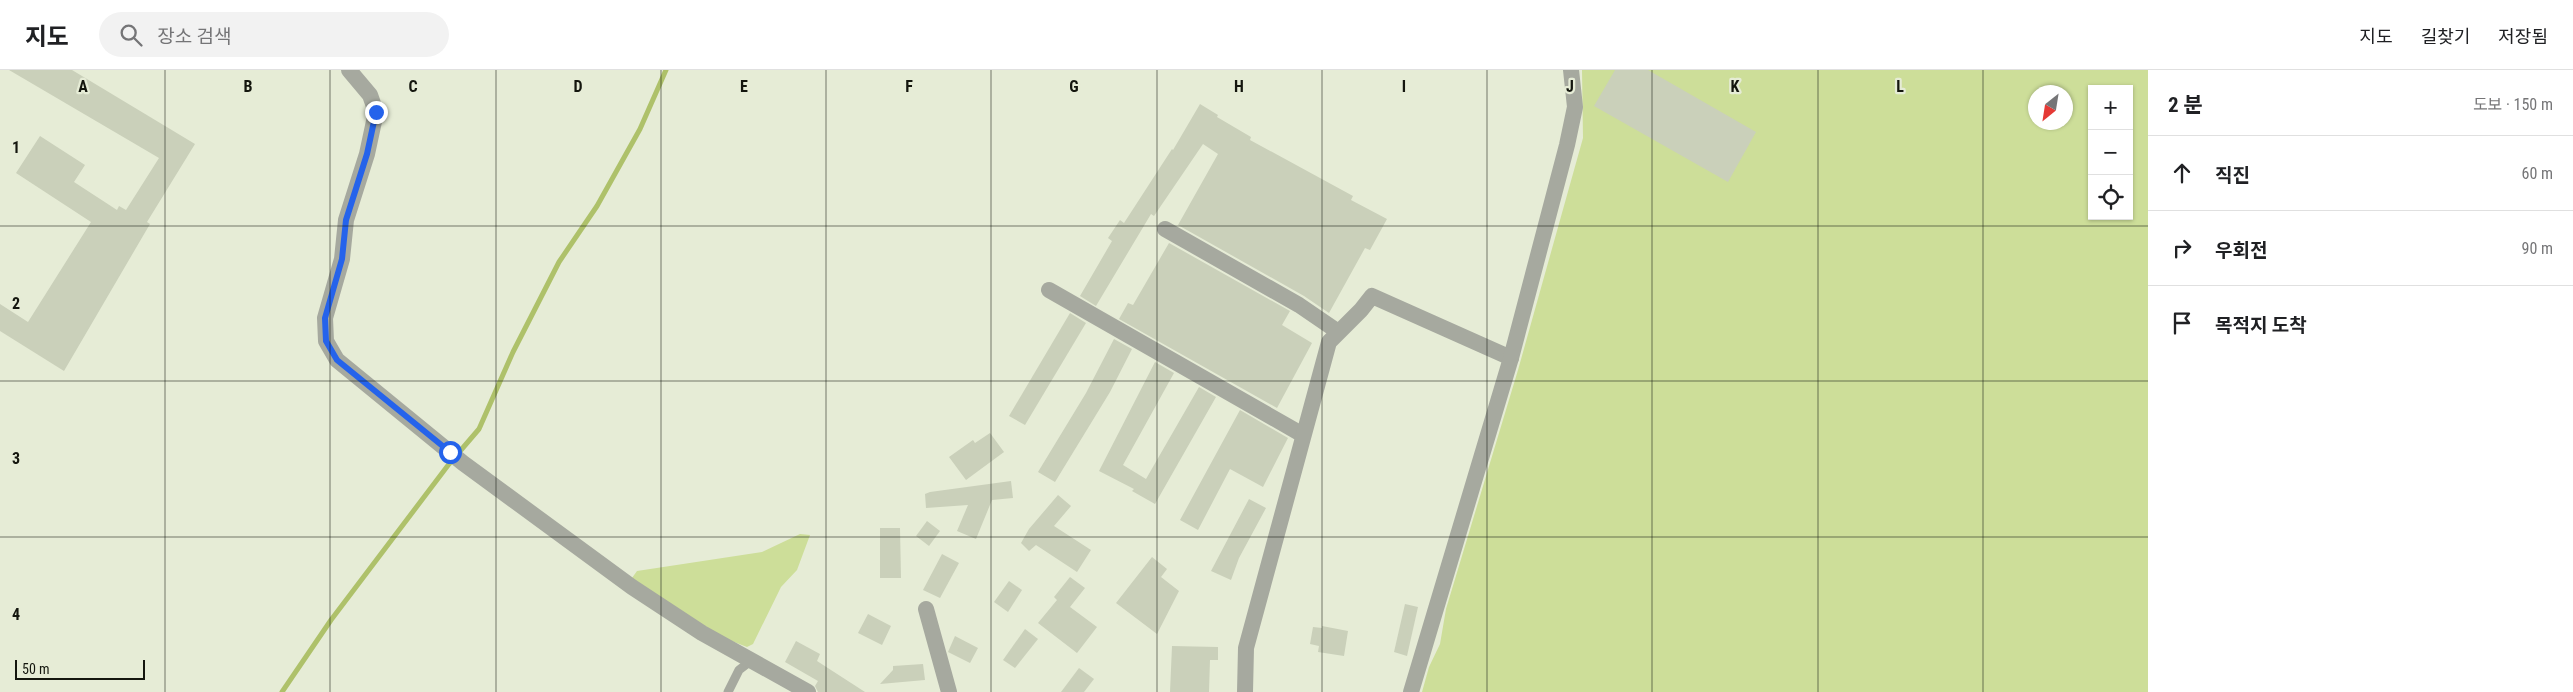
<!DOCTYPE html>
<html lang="ko">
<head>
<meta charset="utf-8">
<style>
	:root { --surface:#fff; --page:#f2f2f2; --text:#202124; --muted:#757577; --line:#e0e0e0 }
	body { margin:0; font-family:"Roboto Condensed","Noto Sans KR",sans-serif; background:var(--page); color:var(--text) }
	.controls { position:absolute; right:15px; top:15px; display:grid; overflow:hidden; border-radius:0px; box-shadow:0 1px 4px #0004 }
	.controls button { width:45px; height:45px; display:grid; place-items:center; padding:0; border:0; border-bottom:1px solid var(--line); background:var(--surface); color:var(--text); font:25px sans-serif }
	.compass { position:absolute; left:2028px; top:15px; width:45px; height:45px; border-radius:50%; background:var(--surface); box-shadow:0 1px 4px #0004; rotate:210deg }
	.scale { position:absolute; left:15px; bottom:12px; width:130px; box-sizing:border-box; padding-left:5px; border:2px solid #14160e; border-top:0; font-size:14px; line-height:18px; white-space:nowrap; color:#14160e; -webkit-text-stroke:4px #e6ecd6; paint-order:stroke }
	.stop { position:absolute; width:15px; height:15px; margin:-11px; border:4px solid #2563eb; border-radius:50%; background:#fff }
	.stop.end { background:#2563eb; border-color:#fff; box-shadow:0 1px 5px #0008 }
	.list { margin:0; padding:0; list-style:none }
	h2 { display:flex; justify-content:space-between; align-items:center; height:65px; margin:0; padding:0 20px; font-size:21px }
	h2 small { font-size:16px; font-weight:400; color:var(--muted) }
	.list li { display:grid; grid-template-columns:32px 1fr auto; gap:15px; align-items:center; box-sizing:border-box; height:75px; padding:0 20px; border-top:1px solid var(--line) }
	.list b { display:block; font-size:19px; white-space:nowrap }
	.list em { font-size:16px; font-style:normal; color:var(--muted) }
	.icon { flex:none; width:28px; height:28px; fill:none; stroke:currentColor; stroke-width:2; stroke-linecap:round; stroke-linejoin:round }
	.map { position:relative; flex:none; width:2148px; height:622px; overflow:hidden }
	header { display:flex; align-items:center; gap:30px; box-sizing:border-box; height:70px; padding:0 25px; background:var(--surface); border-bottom:1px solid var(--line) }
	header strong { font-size:24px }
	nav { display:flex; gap:28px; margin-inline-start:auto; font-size:18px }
	.search { width:350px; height:45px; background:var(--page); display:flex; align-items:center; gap:12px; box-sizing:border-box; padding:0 18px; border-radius:28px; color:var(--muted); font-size:19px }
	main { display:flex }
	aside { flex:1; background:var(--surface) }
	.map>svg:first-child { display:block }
</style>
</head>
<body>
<header>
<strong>지도</strong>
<div class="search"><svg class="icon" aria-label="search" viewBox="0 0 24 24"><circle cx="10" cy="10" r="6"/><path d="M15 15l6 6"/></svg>장소 검색</div>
<nav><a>지도</a><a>길찾기</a><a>저장됨</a></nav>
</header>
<main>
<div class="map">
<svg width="2148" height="622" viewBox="0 0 2148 622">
	<rect width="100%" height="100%" fill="#e6ecd6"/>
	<g fill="#cdde99" fill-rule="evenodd">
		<path d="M1582,0H2148V622H1422L1429,597L1440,574L1446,539L1518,300L1583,68ZM2092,19H2129V146H2092ZM2036,22H2066V52H2036Z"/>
		<path d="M800,464L810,465L797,500L781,517L753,574L747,577L701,559L632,508L637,501L762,482Z"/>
	</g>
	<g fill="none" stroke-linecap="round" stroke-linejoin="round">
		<path stroke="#aec16a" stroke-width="5" d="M282,622L331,550L449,394L479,359L513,282L559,192L597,136L640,59L666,0"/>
	</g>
	<g fill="#cad0ba">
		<path d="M9,0H72L195,74L147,152L150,154L64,301L0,261V234L28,252L91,152L16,103L40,66L85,95L74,112L117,140L119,136L126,140L159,88Z"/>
		<path d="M1615,0H1648L1756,62L1728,112L1594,36Z"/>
		<path d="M1200,34L1218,45L1217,47L1251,67L1250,70L1353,126L1351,130L1387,149L1370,180L1365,178L1329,243L1304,226L1178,155L1218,84L1203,74L1154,146L1151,144L1096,236L1080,226L1112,171L1108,168L1120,150L1124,153L1172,79L1173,80Z"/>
		<path d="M1169,173L1290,241L1282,255L1312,273L1277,338L1119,249L1128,233L1133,235Z"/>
		<path d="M1070,243L1086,253L1025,355L1009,346Z"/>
		<path d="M1114,269L1132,279L1110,322L1055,412L1038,402L1086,323Z"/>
		<path d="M1155,292L1174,303L1123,395L1146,409L1199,317L1216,327L1155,434L1132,421L1134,419L1099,401Z"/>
		<path d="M1240,340L1288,368L1263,417L1230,399L1198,460L1180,450Z"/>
		<path d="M990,363L1004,382L966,410L949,387L973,370L975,373Z"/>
		<path d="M1011,411L1013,428L992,430L976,469L957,461L968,435L926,438L925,424L930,422Z"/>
		<path d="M1058,425L1071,436L1054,456L1091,480L1077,502L1036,475L1029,481L1021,473L1029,459Z"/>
		<path d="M1249,429L1266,438L1239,488L1231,510L1211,501Z"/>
		<path d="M927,451L940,461L929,476L916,466Z"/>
		<path d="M880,458H900L901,508H880Z"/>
		<path d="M942,484L959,493L940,528L923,520Z"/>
		<path d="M1152,487L1167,499L1161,507L1179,521L1157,564L1116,533Z"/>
		<path d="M1070,507L1085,518L1070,537L1097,557L1077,583L1038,553L1057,530L1054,527Z"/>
		<path d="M1009,511L1022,520L1008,542L994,532Z"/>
		<path d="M1405,534L1418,537L1407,586L1394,582Z"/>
		<path d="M868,544L891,556L882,575L858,563Z"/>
		<path d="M1322,556L1348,561L1344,586L1318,582L1319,576L1310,574L1313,557L1322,558Z"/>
		<path d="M1025,559L1038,569L1015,598L1003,590Z"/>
		<path d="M955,566L978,578L970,593L948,582Z"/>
		<path d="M796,571L820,584L817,591L865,622H818L815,616L818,611L785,592Z"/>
		<path d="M1172,576L1218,577V590H1210L1209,622H1170Z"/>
		<path d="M923,594L925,610L880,614L893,600V596Z"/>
		<path d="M1079,598L1094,609L1084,622H1061Z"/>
	</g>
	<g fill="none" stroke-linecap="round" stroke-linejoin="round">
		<path stroke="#a6a99f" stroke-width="9" d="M728,622L739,600L752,590"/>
		<g stroke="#a6a99f" stroke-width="16">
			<path d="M349,0L370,25L376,42L367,84L346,150L342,189L325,248L326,271L337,290L463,393L632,517L702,563L808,622"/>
			<path d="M1165,159L1299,235L1337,261"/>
			<path d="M1049,220L1303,365"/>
			<path d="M926,539L949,622"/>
			<path d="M1245,622L1246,578L1329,272L1361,240L1372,226L1511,288"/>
			<path d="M1411,622L1511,288L1567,75L1575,37L1571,0"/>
		</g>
	</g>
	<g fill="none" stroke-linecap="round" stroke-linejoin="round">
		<path stroke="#2563eb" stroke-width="6" d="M376,42L367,84L346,150L342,189L325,248L326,271L337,290L450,382"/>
	</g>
	<path fill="none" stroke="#14160e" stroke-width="1" stroke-opacity="0.55" d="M165,0V622M330,0V622M496,0V622M661,0V622M826,0V622M991,0V622M1157,0V622M1322,0V622M1487,0V622M1652,0V622M1818,0V622M1983,0V622M0,156H2148M0,311H2148M0,467H2148"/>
	<g font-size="16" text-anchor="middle" font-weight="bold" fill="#14160e" stroke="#e6ecd6" stroke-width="4.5" stroke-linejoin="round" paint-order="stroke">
		<text x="83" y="22">A</text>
		<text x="248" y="22">B</text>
		<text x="413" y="22">C</text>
		<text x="578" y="22">D</text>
		<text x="744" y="22">E</text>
		<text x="909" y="22">F</text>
		<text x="1074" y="22">G</text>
		<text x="1239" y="22">H</text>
		<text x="1404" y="22">I</text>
		<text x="1570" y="22">J</text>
		<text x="1735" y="22">K</text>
		<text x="1900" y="22">L</text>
		<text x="16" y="83">1</text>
		<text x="16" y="239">2</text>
		<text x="16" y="394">3</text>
		<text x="16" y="550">4</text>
	</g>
</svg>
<div class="controls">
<button>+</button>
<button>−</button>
<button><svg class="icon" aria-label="locate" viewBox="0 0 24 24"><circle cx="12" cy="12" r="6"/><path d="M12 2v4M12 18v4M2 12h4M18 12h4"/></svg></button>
</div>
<svg class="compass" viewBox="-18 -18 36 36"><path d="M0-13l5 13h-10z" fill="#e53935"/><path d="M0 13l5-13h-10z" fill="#757577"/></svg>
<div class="scale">50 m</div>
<div class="stop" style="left:450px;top:382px"></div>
<div class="stop end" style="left:376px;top:42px"></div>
</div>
<aside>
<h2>2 분<small>도보 · 150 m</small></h2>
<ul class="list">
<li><svg class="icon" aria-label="ahead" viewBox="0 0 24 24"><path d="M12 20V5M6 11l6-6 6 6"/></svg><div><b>직진</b></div><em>60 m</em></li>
<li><svg class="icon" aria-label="right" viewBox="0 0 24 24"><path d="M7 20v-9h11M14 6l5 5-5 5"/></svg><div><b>우회전</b></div><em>90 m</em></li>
<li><svg class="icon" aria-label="arrive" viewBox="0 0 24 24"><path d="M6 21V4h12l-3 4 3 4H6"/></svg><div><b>목적지 도착</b></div></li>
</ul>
</aside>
</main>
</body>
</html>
